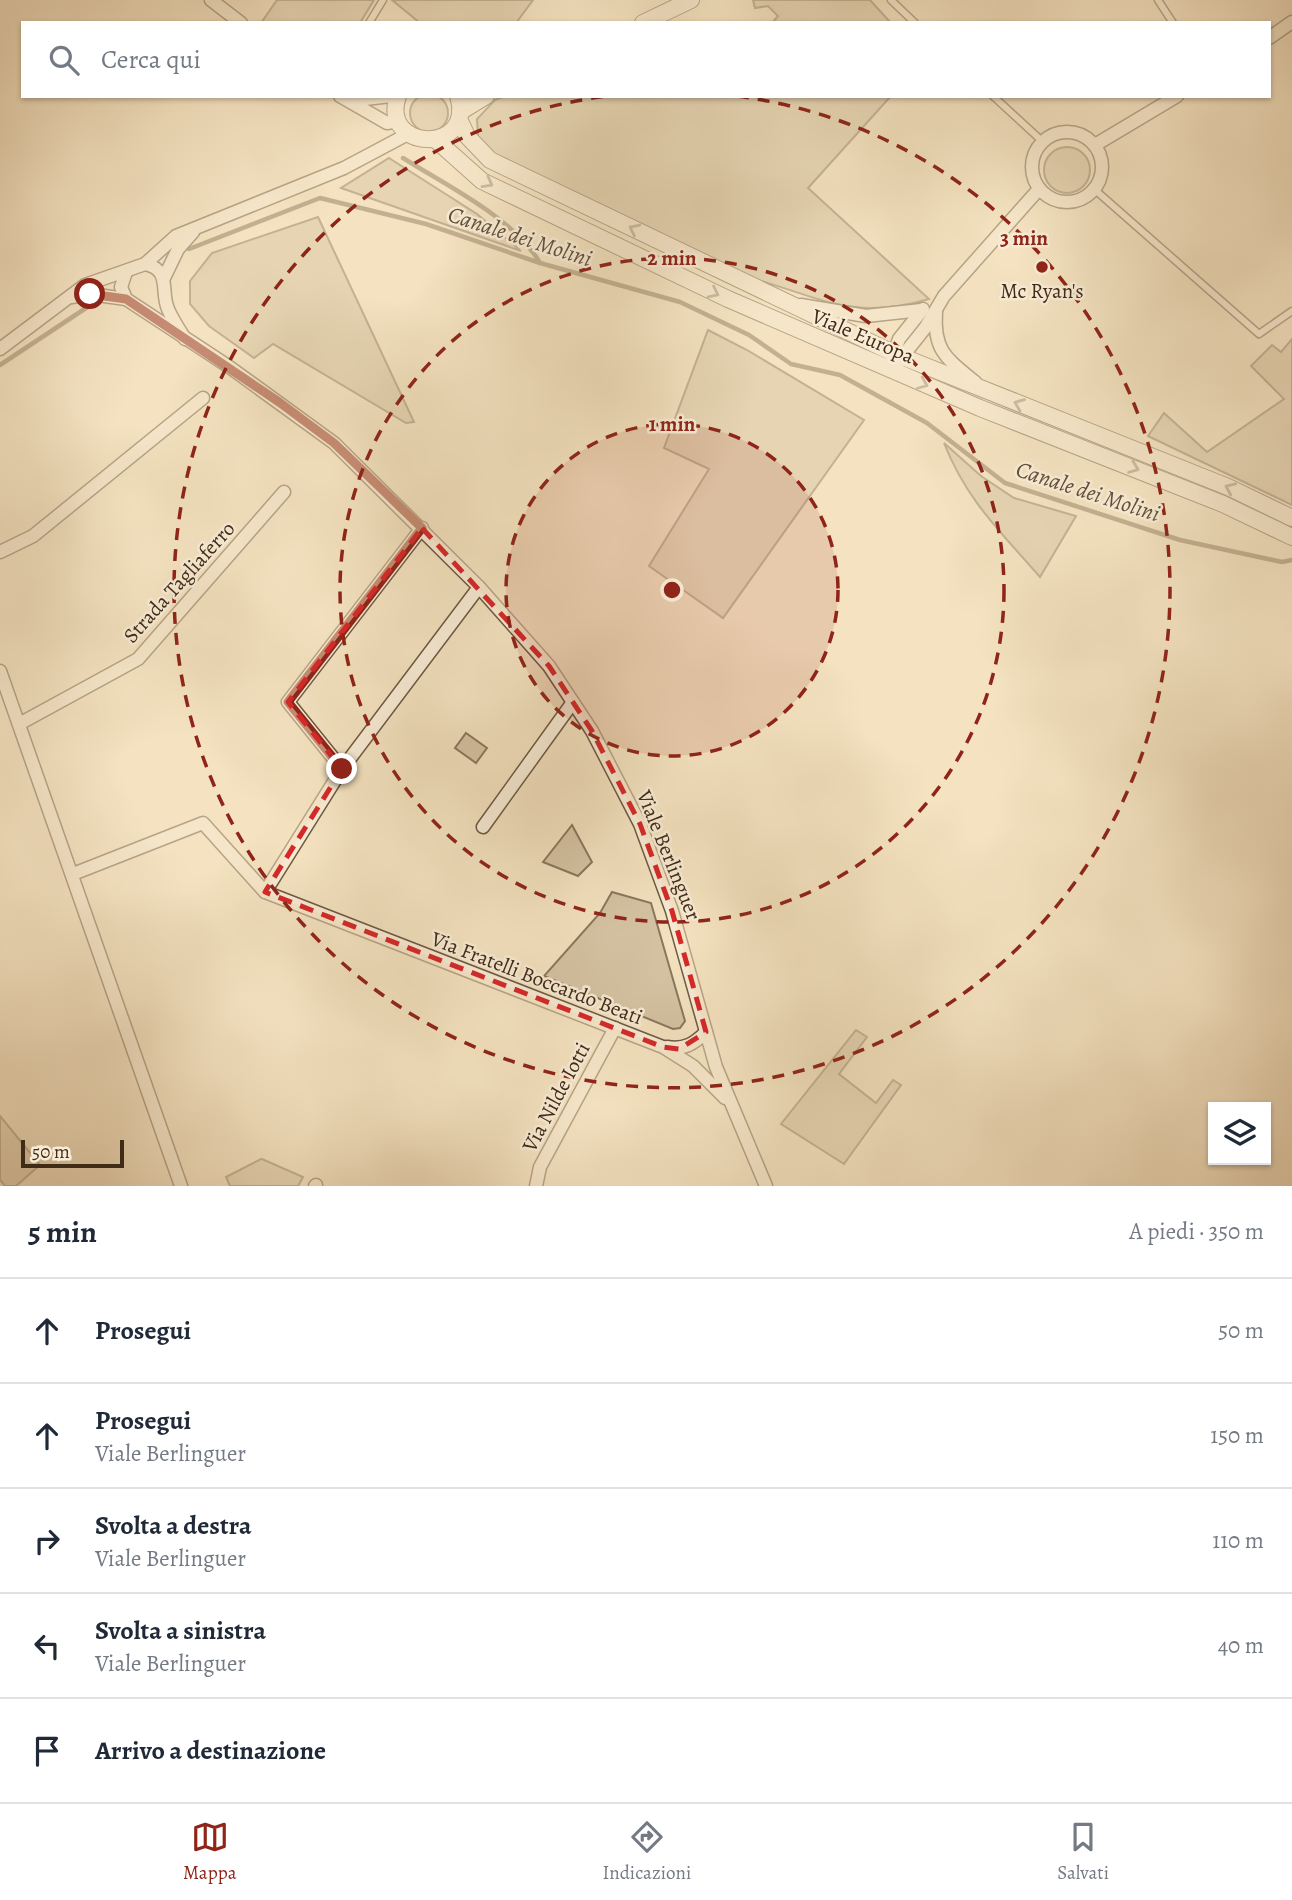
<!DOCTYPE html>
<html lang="it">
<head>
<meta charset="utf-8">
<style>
	:root { --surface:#fff; --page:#f2f2f3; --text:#1f2937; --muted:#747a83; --line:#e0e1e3; --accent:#8f2418 }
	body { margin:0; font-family:Alegreya,serif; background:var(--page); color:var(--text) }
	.controls { position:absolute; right:21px; bottom:21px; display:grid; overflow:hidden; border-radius:0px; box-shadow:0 2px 5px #0004 }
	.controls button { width:63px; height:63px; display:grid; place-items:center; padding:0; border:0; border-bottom:2px solid var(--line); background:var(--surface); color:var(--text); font:35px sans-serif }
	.scale { position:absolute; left:21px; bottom:18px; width:103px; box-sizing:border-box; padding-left:7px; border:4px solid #402b17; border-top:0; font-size:19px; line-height:24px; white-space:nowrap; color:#402b17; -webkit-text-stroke:5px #f8ecd6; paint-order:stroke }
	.stop { position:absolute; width:21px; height:21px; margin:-16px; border:5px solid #8f2418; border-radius:50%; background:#fff }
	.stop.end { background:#8f2418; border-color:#fff; box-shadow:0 2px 7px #0008 }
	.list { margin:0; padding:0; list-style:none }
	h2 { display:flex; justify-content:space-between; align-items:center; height:91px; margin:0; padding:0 28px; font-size:30px }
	h2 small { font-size:23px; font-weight:400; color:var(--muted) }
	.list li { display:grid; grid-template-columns:46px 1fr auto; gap:21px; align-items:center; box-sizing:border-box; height:105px; padding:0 28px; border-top:2px solid var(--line) }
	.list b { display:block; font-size:26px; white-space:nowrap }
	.list p { margin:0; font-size:23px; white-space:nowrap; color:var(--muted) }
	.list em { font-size:23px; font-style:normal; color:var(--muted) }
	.icon { flex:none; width:38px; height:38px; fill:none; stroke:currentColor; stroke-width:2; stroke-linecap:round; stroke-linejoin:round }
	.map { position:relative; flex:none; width:1292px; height:1186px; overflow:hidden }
	.search { position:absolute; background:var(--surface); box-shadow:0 2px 5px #0004; left:21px; right:21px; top:21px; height:77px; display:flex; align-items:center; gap:18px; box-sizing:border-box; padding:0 24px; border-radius:0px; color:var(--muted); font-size:26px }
	.sheet { height:616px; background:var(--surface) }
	nav { display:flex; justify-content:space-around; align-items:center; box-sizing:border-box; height:98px; border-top:2px solid var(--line); background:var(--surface); font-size:19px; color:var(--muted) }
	nav a { display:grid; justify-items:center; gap:4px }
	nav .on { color:var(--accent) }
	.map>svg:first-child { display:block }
</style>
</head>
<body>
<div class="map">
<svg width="1292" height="1186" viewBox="0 0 1292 1186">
	<rect width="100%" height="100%" fill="#f4e2c0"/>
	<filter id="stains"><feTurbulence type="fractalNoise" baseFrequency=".00286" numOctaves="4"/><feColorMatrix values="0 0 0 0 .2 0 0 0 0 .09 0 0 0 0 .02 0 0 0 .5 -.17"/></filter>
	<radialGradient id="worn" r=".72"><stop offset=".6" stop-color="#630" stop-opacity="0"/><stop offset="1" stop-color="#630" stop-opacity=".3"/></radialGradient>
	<g fill="#d5c3a3" stroke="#8a775d" stroke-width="2">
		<path d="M277,0H374L360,23H261Z"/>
		<path d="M392,0H533L516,23H420Z"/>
		<path d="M753,0H870L891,23H772L778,16L768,6L755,8Z"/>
		<circle cx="429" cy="113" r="19"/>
		<path d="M505,96H891L808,188L929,299C851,322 819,296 747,277L493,156L478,137L477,119L495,100Z"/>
		<circle cx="1067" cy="170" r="23"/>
		<path d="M389,158L477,214L521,251L341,188Z"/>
		<path d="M318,217L414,422L406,423L273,344L254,358L209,326L190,304V281L212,253Z"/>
		<path d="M708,330L747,350L864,420L723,618L649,566L709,469L664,448Z"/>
		<path d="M1292,339V505L1148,436L1164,413L1207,452L1284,399L1251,366L1272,345L1281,352Z"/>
		<path d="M944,443L981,476L1014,498L1076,516L1040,577C1000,531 967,501 944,443Z"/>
		<path d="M466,733L487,748L476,763L455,748Z"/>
		<path d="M572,825L592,862L578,876L543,862Z"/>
		<path d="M612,892L651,903L685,1021L680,1028L673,1029L544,976L600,913Z"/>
		<path d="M856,1030L867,1037L839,1074L876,1103L893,1080L901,1085L844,1164L781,1124Z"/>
		<path d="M0,1116L40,1165L16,1186H5L0,1180Z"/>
		<path d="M261,1159H262L303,1177L298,1186H230L226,1177Z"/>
	</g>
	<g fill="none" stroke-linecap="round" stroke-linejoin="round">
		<g stroke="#87745a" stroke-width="4.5">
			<path d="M403,158C447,186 514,218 540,263"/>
			<path d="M189,249L320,198L426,224L540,263L680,302L749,335L791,364L840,375L927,423L1005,483L1180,540L1282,562L1292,560"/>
			<path d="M0,365L92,304"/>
		</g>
		<defs>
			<g id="service">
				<path d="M891,0L915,23"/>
				<path d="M1158,0L1173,23"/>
				<path d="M369,23L383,0"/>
				<path d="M993,96L1042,141"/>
				<path d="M1094,189L1259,334L1292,311"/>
			</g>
			<g id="minor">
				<path d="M211,0L241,23"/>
				<path d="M1269,38L1292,22"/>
				<path d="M340,96L387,123L398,121"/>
				<path d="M349,96L365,99L391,96"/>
				<circle cx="1067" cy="167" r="35"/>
				<path d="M1095,145L1177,96"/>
				<path d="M145,264C172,270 160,291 168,309C172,319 179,329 185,339"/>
				<path d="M126,272L121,287L126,299L228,366L334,443L479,587L549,666L592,731L640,824L672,911L716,1067L766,1186"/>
				<path d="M164,278L178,249L193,232"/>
				<path d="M72,297L90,294L126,299"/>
				<path d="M801,305L866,316L921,310"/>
				<path d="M936,312C933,351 947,359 975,382"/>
				<path d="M0,349L85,285L145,264L176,236L344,168L408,134"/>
				<path d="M891,362L899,339L923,309"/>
				<path d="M898,362L925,328L944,296L1039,189"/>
				<path d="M0,552L33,536L203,398"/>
				<path d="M0,671L181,1186"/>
				<path d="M19,724L138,659L284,492"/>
				<path d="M342,769L288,702L422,528"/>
				<path d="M483,827L573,702"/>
				<path d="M73,874L203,823L265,892L663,1047L693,1066L725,1098"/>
				<path d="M265,892L342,769L479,587"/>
				<path d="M667,1047C684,1050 694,1044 706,1032"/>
				<path d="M315,1186L316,1185"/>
				<path d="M536,1186L540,1167L615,1028"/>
			</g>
			<g id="tertiary">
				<path d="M643,23L691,0"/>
				<path d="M398,96C379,152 476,155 458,96"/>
				<path d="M460,112L486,96"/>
				<path d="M459,119L467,136L490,160L893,353L1228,487L1292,518"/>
				<path d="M436,140L482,181L728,299L980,408L1223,504L1292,537"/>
			</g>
		</defs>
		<use href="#service" stroke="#6d5941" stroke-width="9"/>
		<use href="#minor" stroke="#6d5941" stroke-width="15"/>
		<use href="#tertiary" stroke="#6d5941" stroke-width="18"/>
		<use href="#service" stroke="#f8ecd6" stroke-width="6"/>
		<use href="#minor" stroke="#f8ecd6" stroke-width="12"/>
		<use href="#tertiary" stroke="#f8ecd6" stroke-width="16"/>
	</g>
	<defs><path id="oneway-chevron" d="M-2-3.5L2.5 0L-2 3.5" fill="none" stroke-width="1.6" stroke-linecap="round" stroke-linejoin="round" transform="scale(1.75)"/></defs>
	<g stroke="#9c8c76">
		<use href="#oneway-chevron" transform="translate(488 183) rotate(29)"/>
		<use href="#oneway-chevron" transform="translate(634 229) rotate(-154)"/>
		<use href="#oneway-chevron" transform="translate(714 293) rotate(26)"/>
		<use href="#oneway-chevron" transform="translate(923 384) rotate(23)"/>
		<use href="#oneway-chevron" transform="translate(1019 404) rotate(-158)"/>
		<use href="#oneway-chevron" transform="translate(1134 468) rotate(21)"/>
		<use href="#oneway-chevron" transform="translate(1230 488) rotate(-156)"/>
	</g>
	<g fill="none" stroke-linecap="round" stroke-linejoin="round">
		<path stroke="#8f2418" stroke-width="9" d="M90,294L126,299L279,402L334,443L422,528L288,702L342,769"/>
	</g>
	<path d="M0 0H1292V1186H0ZM422,528L549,666L592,731L640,824L672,911L706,1032L679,1049L663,1047L265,892L342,769L288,702Z" fill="#f4e2c0" fill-opacity=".55" fill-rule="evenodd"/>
	<path fill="none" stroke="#d62828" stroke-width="5" stroke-dasharray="14 9" stroke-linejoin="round" d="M422,528L549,666L592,731L640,824L672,911L706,1032L679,1049L663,1047L265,892L342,769L288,702Z"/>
	<circle cx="672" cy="590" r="166" fill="#8f2418" fill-opacity=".12"/>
	<g fill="none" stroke="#8f2418" stroke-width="3.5" stroke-dasharray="12 9">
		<circle cx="672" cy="590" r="166"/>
		<circle cx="672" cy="590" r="332"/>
		<path d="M737 96A498 498 0 1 1 607 96"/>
	</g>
	<circle fill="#8f2418" stroke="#f8ecd6" stroke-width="2.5" cx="1042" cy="267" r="7"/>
	<g text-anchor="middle" stroke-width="5" stroke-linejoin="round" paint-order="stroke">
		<g font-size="21" fill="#402b17" stroke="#f8ecd6">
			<text x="1042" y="298">Mc Ryan's</text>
		</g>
		<g font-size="21" fill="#402b17" stroke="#f8ecd6">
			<text transform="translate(863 336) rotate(23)" y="7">Viale Europa</text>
			<text transform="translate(179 582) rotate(-48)" y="7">Strada Tagliaferro</text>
			<text transform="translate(669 855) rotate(68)" y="7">Viale Berlinguer</text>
			<text transform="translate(537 978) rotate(21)" y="7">Via Fratelli Boccardo Beati</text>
			<text transform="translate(556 1097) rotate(-62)" y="7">Via Nilde Iotti</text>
		</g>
		<g font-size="23" font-style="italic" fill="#644f39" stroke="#f8ecd6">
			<text transform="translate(520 236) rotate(18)" y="8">Canale dei Molini</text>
			<text transform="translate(1088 491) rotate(18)" y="8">Canale dei Molini</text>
		</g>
	</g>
	<circle cx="672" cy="590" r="10" fill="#8f2418" stroke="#f8ecd6" stroke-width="3.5"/>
	<g font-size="21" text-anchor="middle" font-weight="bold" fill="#8f2418" stroke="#f8ecd6" stroke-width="5" stroke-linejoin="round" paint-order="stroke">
		<text x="1024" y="245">3 min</text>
		<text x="672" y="265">2 min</text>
		<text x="672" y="431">1 min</text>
	</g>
	<rect width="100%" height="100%" filter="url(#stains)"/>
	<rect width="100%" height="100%" fill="url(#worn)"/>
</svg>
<div class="controls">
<button><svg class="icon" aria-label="layers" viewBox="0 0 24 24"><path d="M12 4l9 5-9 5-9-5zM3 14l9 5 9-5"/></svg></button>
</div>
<div class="scale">50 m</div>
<div class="stop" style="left:90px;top:294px"></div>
<div class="stop end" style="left:342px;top:769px"></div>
<div class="search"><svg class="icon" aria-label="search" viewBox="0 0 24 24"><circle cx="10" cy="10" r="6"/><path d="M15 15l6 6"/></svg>Cerca qui</div>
</div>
<section class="sheet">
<h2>5 min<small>A piedi · 350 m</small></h2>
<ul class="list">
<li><svg class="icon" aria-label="ahead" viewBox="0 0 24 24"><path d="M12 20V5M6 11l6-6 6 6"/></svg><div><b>Prosegui</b></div><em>50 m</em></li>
<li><svg class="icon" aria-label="ahead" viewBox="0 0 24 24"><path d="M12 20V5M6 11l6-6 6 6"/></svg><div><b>Prosegui</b><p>Viale Berlinguer</p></div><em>150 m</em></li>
<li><svg class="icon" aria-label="right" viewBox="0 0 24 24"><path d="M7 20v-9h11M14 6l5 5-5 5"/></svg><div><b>Svolta a destra</b><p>Viale Berlinguer</p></div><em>110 m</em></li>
<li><svg class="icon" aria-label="left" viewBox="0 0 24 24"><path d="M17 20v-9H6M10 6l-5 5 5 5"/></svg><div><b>Svolta a sinistra</b><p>Viale Berlinguer</p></div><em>40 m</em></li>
<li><svg class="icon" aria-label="arrive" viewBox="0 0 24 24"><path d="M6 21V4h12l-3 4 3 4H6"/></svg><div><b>Arrivo a destinazione</b></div></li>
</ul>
</section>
<nav>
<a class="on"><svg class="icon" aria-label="map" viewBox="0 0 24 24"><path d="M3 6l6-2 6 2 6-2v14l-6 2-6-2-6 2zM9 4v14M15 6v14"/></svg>Mappa</a>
<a><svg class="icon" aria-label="directions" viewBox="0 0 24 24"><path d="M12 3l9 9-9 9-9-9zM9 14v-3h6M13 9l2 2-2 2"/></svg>Indicazioni</a>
<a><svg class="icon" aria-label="saved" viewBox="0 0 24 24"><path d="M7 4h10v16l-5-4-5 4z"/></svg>Salvati</a>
</nav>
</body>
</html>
